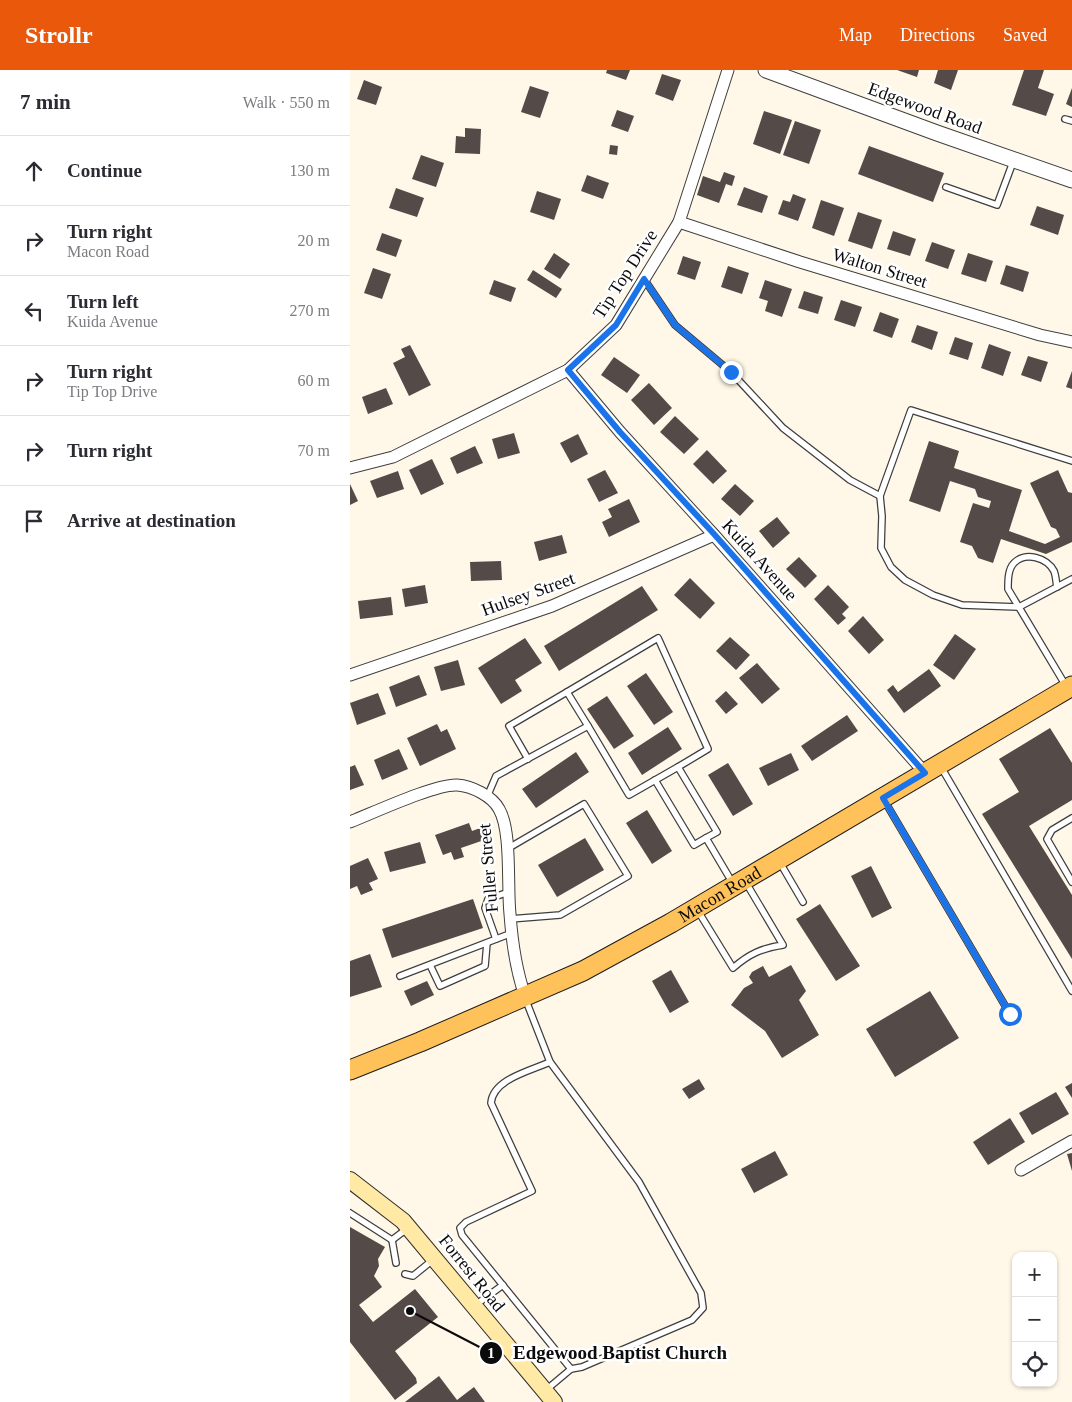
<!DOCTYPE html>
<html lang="en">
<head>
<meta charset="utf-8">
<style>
	:root { --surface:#fff; --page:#f7f7f7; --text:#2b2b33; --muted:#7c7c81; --line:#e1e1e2; --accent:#ea580c }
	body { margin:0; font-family:Georgia,serif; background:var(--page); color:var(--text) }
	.controls { position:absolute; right:15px; bottom:15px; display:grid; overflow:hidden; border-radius:10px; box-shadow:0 1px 4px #0004 }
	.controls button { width:45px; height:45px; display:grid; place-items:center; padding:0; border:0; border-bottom:1px solid var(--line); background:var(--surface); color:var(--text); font:25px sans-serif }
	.stop { position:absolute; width:15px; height:15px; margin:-11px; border:4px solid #1a73e8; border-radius:50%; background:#fff }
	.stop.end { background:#1a73e8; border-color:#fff; box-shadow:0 1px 5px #0008 }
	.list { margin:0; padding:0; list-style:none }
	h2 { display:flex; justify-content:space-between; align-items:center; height:65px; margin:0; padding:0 20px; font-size:21px }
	h2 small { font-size:16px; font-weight:400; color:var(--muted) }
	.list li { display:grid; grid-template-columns:32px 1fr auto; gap:15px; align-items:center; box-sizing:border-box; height:70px; padding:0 20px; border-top:1px solid var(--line) }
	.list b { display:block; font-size:19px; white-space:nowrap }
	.list p { margin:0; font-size:16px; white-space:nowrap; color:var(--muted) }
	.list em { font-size:16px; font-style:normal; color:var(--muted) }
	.icon { flex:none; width:28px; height:28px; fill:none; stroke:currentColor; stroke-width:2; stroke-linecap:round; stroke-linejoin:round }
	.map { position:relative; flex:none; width:722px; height:1332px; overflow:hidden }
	header { display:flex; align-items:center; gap:30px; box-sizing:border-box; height:70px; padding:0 25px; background:var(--accent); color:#fff }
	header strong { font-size:24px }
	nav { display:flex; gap:28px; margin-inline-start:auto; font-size:18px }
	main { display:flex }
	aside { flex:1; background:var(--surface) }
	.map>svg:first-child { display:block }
</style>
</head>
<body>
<header>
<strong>Strollr</strong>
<nav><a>Map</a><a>Directions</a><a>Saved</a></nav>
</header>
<main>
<aside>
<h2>7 min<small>Walk · 550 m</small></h2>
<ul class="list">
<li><svg class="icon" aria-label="ahead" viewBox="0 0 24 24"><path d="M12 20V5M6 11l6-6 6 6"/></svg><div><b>Continue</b></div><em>130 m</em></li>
<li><svg class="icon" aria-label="right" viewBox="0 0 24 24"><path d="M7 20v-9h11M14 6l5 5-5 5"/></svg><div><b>Turn right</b><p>Macon Road</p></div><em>20 m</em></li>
<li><svg class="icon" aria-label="left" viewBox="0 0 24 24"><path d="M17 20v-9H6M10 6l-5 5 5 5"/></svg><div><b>Turn left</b><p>Kuida Avenue</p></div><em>270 m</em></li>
<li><svg class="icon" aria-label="right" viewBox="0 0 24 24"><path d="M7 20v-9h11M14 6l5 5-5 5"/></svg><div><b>Turn right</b><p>Tip Top Drive</p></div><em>60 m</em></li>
<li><svg class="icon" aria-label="right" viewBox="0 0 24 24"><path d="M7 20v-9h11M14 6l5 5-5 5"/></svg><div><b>Turn right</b></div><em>70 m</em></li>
<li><svg class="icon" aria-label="arrive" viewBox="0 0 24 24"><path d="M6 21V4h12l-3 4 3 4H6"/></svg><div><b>Arrive at destination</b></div></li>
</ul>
</aside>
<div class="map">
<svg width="722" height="1332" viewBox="0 0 722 1332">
	<rect width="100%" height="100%" fill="#fff8e9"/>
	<g fill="#544a47">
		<path d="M257,0H280L276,10L256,3Z"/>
		<path d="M547,0H569L567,7Z"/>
		<path d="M588,0H608L601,20L584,13Z"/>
		<path d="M674,0H694L688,18L704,24L696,46L662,35Z"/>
		<path d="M312,4L331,10L323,31L305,24Z"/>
		<path d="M14,10L32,17L26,35L7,29Z"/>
		<path d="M180,16L199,22L190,48L171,42Z"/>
		<path d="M722,18V37L716,34Z"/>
		<path d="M267,40L284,46L278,62L261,56Z"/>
		<path d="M414,41L442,50L430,84L403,74Z"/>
		<path d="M445,51L471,60L459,94L433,85Z"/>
		<path d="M115,58L131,59L130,84L105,83L106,66L115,67Z"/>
		<path d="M260,75L268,76L267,85L259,84Z"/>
		<path d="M519,76L594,103L583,132L508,104Z"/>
		<path d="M71,85L94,93L86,117L62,109Z"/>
		<path d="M374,102L385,106L382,116L376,114L369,133L347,125L353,106L370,112Z"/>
		<path d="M237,105L259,113L253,129L231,121Z"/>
		<path d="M394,117L418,126L412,143L387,135Z"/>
		<path d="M46,118L74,128L67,147L39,138Z"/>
		<path d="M187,121L211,129L204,150L180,142Z"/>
		<path d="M443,124L456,129L448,151L428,144L433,130L440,132Z"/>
		<path d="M471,130L494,138L484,166L462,158Z"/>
		<path d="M687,136L714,145L708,165L680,155Z"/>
		<path d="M508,142L532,150L522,179L498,171Z"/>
		<path d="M543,161L566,169L560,186L537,179Z"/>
		<path d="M32,163L52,170L46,187L26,180Z"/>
		<path d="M582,172L605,180L598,199L575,191Z"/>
		<path d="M204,183L220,194L210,209L194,199Z"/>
		<path d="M618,183L643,191L636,212L611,204Z"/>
		<path d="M333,186L351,192L345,210L327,204Z"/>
		<path d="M656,195L679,202L673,222L650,214Z"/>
		<path d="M378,196L399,203L392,224L371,217Z"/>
		<path d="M23,198L41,204L32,229L14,223Z"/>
		<path d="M183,200L212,219L206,228L177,210Z"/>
		<path d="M144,210L166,218L161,232L139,224Z"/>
		<path d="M415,210L442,219L432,247L415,241L418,231L409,228Z"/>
		<path d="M454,221L473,227L468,244L448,238Z"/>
		<path d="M491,230L512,237L505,257L484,250Z"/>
		<path d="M530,242L549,249L542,268L523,261Z"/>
		<path d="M567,255L588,262L582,280L561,272Z"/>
		<path d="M605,267L623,273L618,290L599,284Z"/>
		<path d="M639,274L661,282L653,306L631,298Z"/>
		<path d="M60,275L81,315L59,326L43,293L55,287L51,279Z"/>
		<path d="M678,286L698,292L691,312L671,305Z"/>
		<path d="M264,287L290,305L277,323L251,305Z"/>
		<path d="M722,301V319L716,317Z"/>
		<path d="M299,313L322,338L304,355L281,330Z"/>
		<path d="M36,318L43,334L18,344L12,327Z"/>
		<path d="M325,346L349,369L334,384L310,362Z"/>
		<path d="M164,363L170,383L148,389L142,369Z"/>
		<path d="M228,364L238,384L221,393L210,373Z"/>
		<path d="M579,371L609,381L604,398L672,420L659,461L695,474L710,467L706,459L701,457L680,413L708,400L718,422L722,423V472L696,484L651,469L643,493L628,488L622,476L610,472L623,433L639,438L641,431L628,427L625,419L600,411L590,442L559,431Z"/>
		<path d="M125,376L133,393L107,404L100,388Z"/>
		<path d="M357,380L377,401L363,414L343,394Z"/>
		<path d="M82,389L94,414L71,425L59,400Z"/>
		<path d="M255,400L268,423L249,432L237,409Z"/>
		<path d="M48,401L54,419L27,428L20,411Z"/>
		<path d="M0,414L8,431L0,435Z"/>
		<path d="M385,414L404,431L390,446L371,429Z"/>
		<path d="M279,429L290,452L259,467L252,452L262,447L258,439Z"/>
		<path d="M427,447L440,463L423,478L409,461Z"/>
		<path d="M212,465L217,483L189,491L184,472Z"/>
		<path d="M449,487L467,506L455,518L436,499Z"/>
		<path d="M151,491L152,510L121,511L120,492Z"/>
		<path d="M340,508L365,533L350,549L324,525Z"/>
		<path d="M75,515L78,533L55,537L52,519Z"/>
		<path d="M478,515L499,537L492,544L496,548L488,555L464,529Z"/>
		<path d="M292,516L308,540L209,601L194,576Z"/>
		<path d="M41,527L43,545L10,549L8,531Z"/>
		<path d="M513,546L534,570L519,584L498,561Z"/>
		<path d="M605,564L626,579L604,610L583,595Z"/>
		<path d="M380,567L400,585L386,600L366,581Z"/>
		<path d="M175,568L192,593L165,610L172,621L151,634L128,598Z"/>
		<path d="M108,590L115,615L91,621L84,597Z"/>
		<path d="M407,593L430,619L412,634L389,608Z"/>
		<path d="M579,599L591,616L554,643L537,620L543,615L548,622Z"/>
		<path d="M296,603L323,642L304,655L277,616Z"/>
		<path d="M69,605L77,625L46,637L39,617Z"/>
		<path d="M376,621L388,634L376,644L365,631Z"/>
		<path d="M28,623L36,644L7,655L0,633Z"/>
		<path d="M257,626L284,666L264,679L237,639Z"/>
		<path d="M497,645L508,661L462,691L451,676Z"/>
		<path d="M87,654L91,662L97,659L106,679L70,696L57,668Z"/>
		<path d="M318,657L332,679L292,705L278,683Z"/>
		<path d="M700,658L722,693V730L679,756L722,825V889L632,744L669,722L649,689Z"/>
		<path d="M49,679L58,699L32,710L24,690Z"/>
		<path d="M226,682L239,702L186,738L172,719Z"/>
		<path d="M441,683L449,700L418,716L409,698Z"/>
		<path d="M378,693L403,734L383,746L358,705Z"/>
		<path d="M5,695L14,715L0,720V697Z"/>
		<path d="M297,740L322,781L302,794L276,753Z"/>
		<path d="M119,753L122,761L133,757L137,769L111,778L114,787L104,790L101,782L93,785L85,765Z"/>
		<path d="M235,768L254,800L207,827L188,795Z"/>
		<path d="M70,772L76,793L40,802L34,782Z"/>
		<path d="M18,788L28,809L19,813L23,820L11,825L7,816L0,819V796Z"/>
		<path d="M521,796L542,838L522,848L501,806Z"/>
		<path d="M123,829L133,858L42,888L32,859Z"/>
		<path d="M470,834L510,896L486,911L446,849Z"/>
		<path d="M20,884L32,917L0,927V891Z"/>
		<path d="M441,895L456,921L449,930L469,965L432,988L415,961L381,935L394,918L403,913L399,907L402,902L413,896L419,907Z"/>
		<path d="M321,900L339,932L320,943L302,911Z"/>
		<path d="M77,911L84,925L61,936L54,921Z"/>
		<path d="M580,921L609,968L545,1007L516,959Z"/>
		<path d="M349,1009L355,1019L339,1029L332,1019Z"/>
		<path d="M722,1013V1028L715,1017Z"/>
		<path d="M706,1022L719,1044L682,1065L669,1043Z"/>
		<path d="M660,1048L675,1072L638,1095L623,1072Z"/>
		<path d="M425,1081L438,1105L404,1123L391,1099Z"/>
		<path d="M722,1083V1101L717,1084Z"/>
		<path d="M0,1157L35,1177L28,1189L29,1196L24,1206L32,1217L9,1235L23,1252L65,1219L88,1247L45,1281L66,1308L67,1313L45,1330L0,1272Z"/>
		<path d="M89,1306L107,1330L124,1317L135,1332H55Z"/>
	</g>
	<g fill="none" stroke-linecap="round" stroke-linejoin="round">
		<defs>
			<g id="service">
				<path d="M715,49L722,51"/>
				<path d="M596,117L647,135L663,92"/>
				<path d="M294,209L325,255L381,302L433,358L500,410L530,426"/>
				<path d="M722,391L561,340L530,426L532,446L531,478L541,497L555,510L583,525L612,535L669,537L722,509"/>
				<path d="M707,517C706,512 706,506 704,501C697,488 676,481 664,493C658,499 658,510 658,519L716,616"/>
				<path d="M238,656L279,725L328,697"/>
				<path d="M178,689L159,656L217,622"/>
				<path d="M591,697L722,921"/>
				<path d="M305,710L344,775L356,768"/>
				<path d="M137,727L146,706L238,656L217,622L308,568L358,679L328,697L367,762L356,768L382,812"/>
				<path d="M534,730L660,944"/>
				<path d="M722,748L702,760L697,769L722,812"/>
				<path d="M157,779L234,734L278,806L210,845L160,849"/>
				<path d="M429,791L453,832"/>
				<path d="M348,841L383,898C399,884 412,878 433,875L395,811"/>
				<path d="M146,869L135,838L138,829L159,822"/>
				<path d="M80,895L90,916L135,896L137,873"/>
				<path d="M50,906L162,863"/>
				<path d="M175,928L200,992L289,1112L351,1223L353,1238L342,1250L232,1297L221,1299L196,1320"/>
				<path d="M200,992C180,1001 143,1009 141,1033L182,1121L116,1152L110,1158L112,1165L221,1299"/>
				<path d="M0,1143L42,1170L58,1158"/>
				<path d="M42,1170L46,1193"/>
				<path d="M55,1204L63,1206L84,1189"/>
				<path d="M124,1236L153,1215"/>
			</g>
			<g id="minor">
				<path d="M329,152L450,192L690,265L722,272"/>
				<path d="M218,300L270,362L364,465L575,703"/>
				<path d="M0,398L43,387L218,300L266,255L329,152L378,0"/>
				<path d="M0,605L202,536L364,465"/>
				<path d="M0,752C23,743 85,714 107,715C122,716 142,726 149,739C162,761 157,817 160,844C162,872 166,900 175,926"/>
				<path d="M671,1100L722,1071"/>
			</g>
			<path id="tertiary" d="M416,0L587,63L722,110"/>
			<path id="secondary" d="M0,1110L53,1151L204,1332"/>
			<g id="primary">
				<path id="s1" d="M0,1000L70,972L233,901L321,853L722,616"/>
			</g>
		</defs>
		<use href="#service" stroke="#3e3e3e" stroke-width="8"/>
		<use href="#minor" stroke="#3e3e3e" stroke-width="13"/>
		<use href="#tertiary" stroke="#3e3e3e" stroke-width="17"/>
		<use href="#secondary" stroke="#2d2d2d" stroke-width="18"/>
		<use href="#primary" stroke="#1c1c1c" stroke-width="21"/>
		<use href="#service" stroke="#fff" stroke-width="5.5"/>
		<use href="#minor" stroke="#fff" stroke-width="11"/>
		<use href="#tertiary" stroke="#fff" stroke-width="15"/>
		<use href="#secondary" stroke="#ffe9a4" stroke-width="16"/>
		<use href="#primary" stroke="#ffc159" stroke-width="19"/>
	</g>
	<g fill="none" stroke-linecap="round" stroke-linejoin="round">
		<path stroke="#1a73e8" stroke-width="6" d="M381,302L325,255L294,209L266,255L218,300L270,362L364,464L575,703L533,728L660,944"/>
	</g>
	<g text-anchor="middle" stroke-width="5" stroke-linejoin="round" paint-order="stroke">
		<g font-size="18" fill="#0b0b0b" stroke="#fff">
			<text transform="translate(575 38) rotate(20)" y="6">Edgewood Road</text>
			<text transform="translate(530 198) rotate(17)" y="6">Walton Street</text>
			<text transform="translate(275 204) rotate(-57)" y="6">Tip Top Drive</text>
			<text transform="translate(410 490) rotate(48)" y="6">Kuida Avenue</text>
			<text transform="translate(178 524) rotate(-20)" y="6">Hulsey Street</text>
			<text transform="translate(138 798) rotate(-95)" y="6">Fuller Street</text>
			<text dy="6" stroke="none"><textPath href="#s1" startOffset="410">Macon Road</textPath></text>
			<text transform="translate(122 1203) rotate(51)" y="6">Forrest Road</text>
		</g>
	</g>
	<path fill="none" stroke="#0b0b0b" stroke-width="2" d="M60 1241L141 1283"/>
	<g fill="#0b0b0b" stroke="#fff" stroke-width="2">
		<circle cx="60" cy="1241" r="5"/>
		<circle cx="141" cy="1283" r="12"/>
	</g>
	<g font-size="15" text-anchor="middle" font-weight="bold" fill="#fff">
		<text x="141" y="1288">1</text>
	</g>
	<g font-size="19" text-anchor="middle" font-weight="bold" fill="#0b0b0b" stroke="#fff" stroke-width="5" stroke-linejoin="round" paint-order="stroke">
		<text x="270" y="1289">Edgewood Baptist Church</text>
	</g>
</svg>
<div class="controls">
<button>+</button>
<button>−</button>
<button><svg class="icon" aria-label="locate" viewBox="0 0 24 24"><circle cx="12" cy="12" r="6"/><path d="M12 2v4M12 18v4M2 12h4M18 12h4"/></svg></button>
</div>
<div class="stop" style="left:660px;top:944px"></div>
<div class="stop end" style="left:381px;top:302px"></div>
</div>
</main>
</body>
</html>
